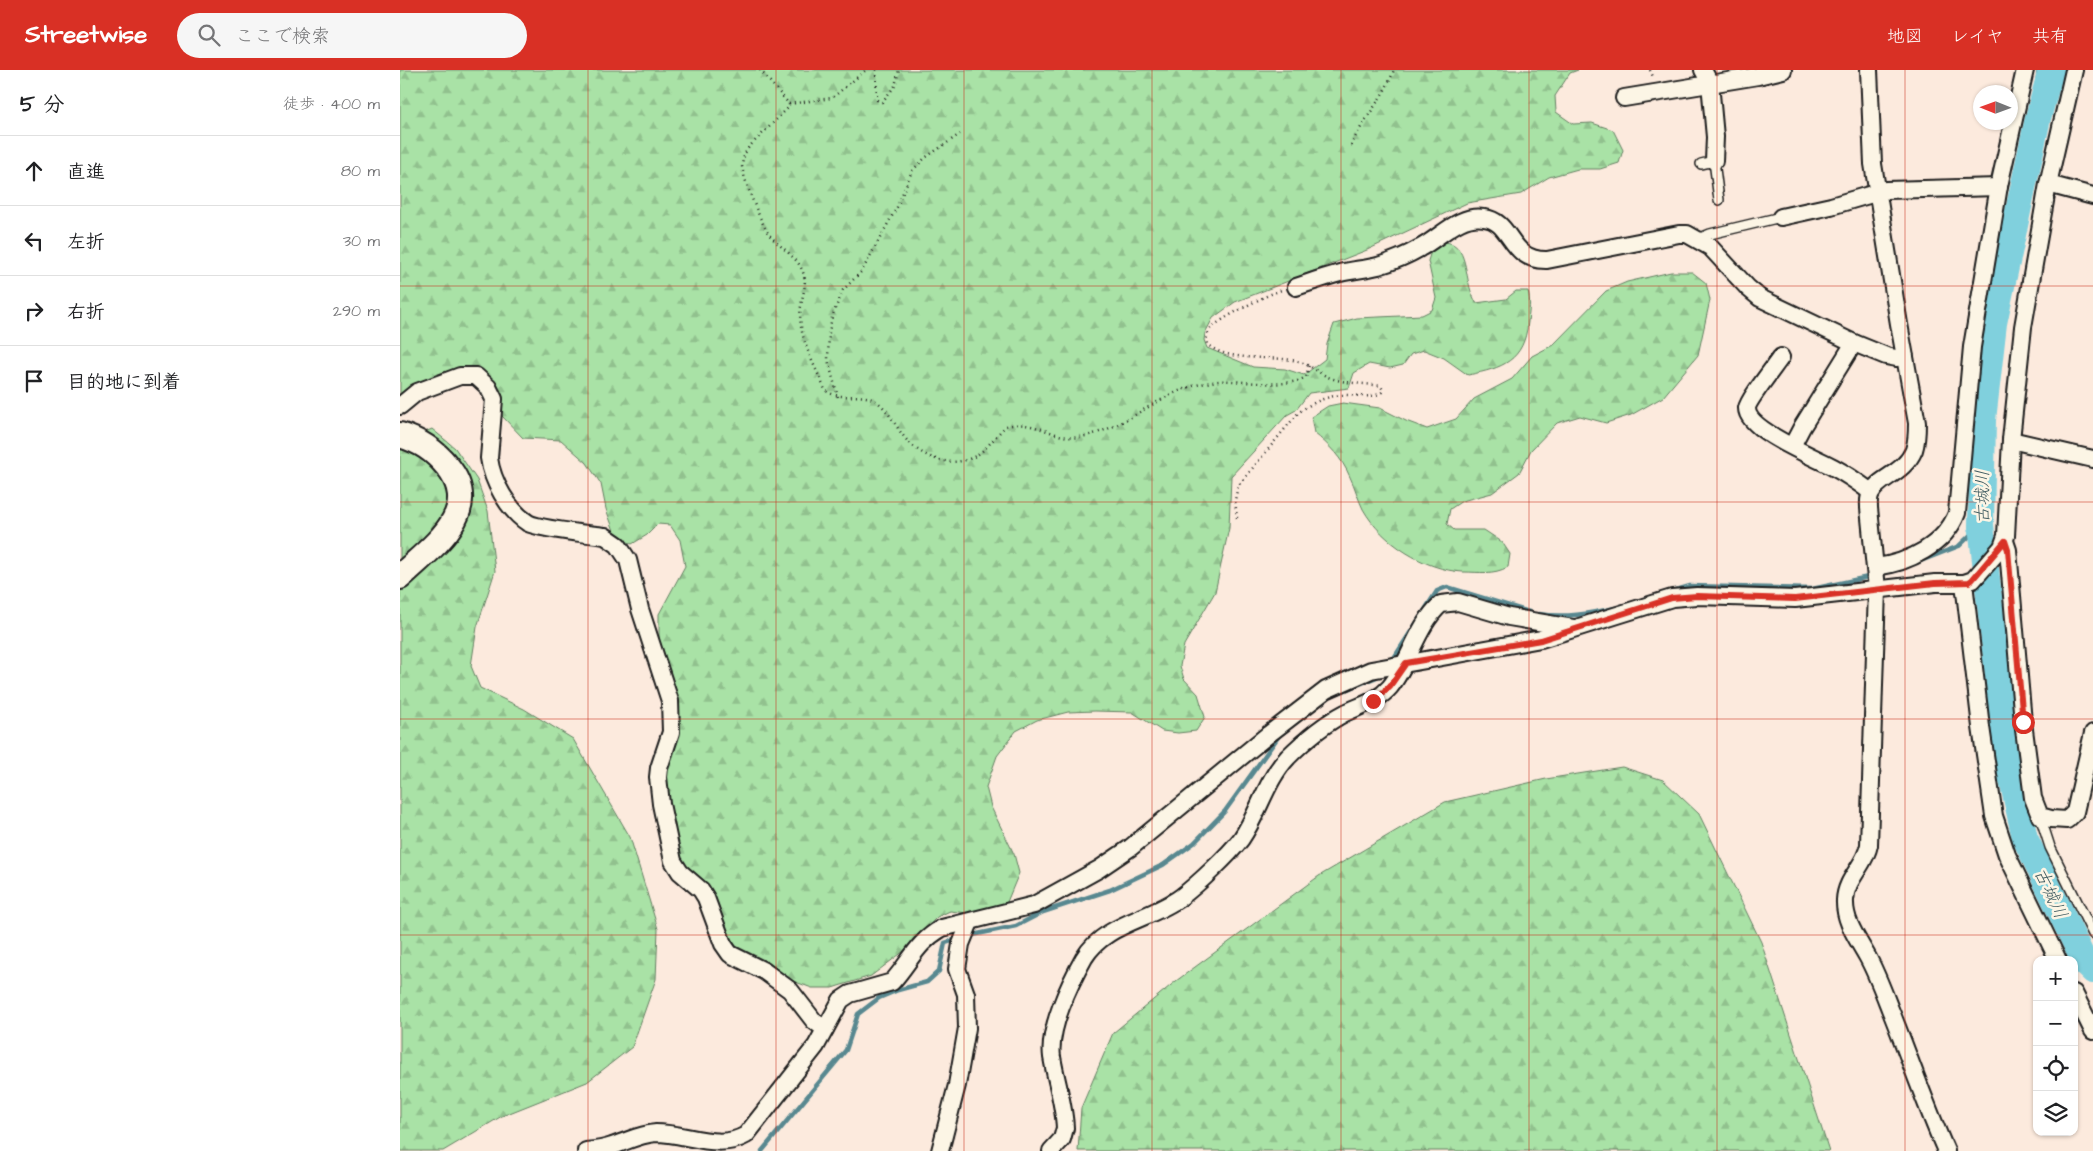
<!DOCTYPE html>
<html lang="ja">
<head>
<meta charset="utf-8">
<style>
	:root { --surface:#fff; --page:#f6f6f6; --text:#202124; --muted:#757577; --line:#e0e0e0; --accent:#d93025 }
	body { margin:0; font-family:"Architects Daughter","Klee One",sans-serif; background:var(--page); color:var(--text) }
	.controls { position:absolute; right:15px; bottom:15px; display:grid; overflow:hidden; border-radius:10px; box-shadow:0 1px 4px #0004 }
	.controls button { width:45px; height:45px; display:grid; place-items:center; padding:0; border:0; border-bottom:1px solid var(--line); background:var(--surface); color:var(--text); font:25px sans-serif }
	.compass { position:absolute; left:1573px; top:15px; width:45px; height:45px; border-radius:50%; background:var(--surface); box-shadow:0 1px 4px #0004; rotate:271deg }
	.stop { position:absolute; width:15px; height:15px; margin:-11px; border:4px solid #d93025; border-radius:50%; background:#fff }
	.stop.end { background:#d93025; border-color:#fff; box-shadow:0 1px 5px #0008 }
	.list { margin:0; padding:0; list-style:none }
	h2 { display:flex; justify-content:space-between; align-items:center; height:65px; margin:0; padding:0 20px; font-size:21px }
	h2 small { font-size:16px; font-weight:400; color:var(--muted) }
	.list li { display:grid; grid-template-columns:32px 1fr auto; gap:15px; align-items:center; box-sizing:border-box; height:70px; padding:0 20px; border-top:1px solid var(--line) }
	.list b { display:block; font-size:19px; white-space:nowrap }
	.list em { font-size:16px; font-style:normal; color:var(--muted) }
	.icon { flex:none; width:28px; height:28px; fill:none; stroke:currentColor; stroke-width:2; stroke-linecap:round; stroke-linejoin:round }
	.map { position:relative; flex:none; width:1693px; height:1081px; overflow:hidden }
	header { display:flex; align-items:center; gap:30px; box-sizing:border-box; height:70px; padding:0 25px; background:var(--accent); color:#fff }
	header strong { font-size:24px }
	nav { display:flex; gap:28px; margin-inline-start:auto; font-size:18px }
	.search { width:350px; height:45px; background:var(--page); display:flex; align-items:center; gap:12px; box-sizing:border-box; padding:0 18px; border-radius:28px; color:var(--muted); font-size:19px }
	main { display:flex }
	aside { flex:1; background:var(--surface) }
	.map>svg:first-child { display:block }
</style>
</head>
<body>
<header>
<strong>Streetwise</strong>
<div class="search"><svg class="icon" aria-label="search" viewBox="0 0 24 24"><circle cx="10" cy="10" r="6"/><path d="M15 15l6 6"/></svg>ここで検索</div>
<nav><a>地図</a><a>レイヤ</a><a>共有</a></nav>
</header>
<main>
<aside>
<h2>5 分<small>徒歩 · 400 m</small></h2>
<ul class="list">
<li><svg class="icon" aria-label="ahead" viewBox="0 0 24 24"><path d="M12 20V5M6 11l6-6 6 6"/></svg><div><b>直進</b></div><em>80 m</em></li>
<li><svg class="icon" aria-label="left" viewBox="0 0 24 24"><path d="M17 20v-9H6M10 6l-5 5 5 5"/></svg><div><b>左折</b></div><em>30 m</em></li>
<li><svg class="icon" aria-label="right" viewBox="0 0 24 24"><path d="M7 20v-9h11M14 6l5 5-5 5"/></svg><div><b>右折</b></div><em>290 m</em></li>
<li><svg class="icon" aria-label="arrive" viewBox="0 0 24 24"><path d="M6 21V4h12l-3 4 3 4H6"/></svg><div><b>目的地に到着</b></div></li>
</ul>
</aside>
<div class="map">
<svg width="1693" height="1081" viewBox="0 0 1693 1081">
	<defs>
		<pattern id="forest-firs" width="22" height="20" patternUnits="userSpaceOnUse" patternTransform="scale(1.25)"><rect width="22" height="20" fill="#a9e2a6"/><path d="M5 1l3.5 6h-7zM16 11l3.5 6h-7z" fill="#91c18e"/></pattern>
		<pattern id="water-ripples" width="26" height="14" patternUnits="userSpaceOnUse" patternTransform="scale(1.25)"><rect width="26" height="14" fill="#80d0dd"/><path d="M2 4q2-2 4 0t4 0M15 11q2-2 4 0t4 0" fill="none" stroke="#6eb2bd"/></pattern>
	</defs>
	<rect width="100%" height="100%" fill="#fceadd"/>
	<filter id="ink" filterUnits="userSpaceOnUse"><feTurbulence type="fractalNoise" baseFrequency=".02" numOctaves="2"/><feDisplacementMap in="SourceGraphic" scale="10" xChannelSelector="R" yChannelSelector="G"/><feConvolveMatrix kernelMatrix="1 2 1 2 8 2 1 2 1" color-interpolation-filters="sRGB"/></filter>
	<g filter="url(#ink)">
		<g fill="url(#forest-firs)" stroke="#627f61">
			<path d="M0,0H1178L1170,3L1155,26L1156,42L1173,54L1192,53L1213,60L1223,80L1219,93L1200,99H1178L1149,107L1121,124L1067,133L967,180L835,232L813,248L805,263L804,270L807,278L853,297L885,299L904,305L925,289L927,274L934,254L957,248L1022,245L1032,240L1036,228L1028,191L1033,174C1066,164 1064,197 1070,218C1071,223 1074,228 1076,233L1106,229L1116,221H1128C1131,232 1129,241 1128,252C1124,291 1103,298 1068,305L1044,288L1024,280L1011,284L1003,295L990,298L969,294L954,303L949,318L909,323L896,340L887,345L831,406L829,458L815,522L784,575L780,596L784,609L798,624L805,647L796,661L778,663L762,661L732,642L695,641L668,642L637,650L616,661L597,686L586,717L591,737L614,784L619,803L607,832L577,844L550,841L537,847L504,881L471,906L432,918H412L390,910L370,893L336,876L278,787L265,713L270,686L259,577V544L285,496L280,470L270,455L258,454L247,465L232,474L216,466L206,439L201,414L187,393L161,370L123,368L102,346L98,326L82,303L0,326Z"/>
			<path d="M1271,202H1292L1306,213L1310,230L1298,285L1263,327L1231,345L1206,353L1180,346L1157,353L1131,380L1119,403L1092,423L1062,431L1050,439L1047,454L1054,460H1084L1102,472L1110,484L1108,497C1093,505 1080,502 1063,502C1025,500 982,473 963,439C958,429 955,417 950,407C942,388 929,375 914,363L911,347L928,336L943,333L980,338L1006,351L1027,359L1056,349L1074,329L1112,309L1132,286L1153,275L1206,221L1227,212Z"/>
			<path d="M32,359L55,378L77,410L88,441L95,501L77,557L71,596L80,618L124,639L173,669L230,767L258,859L256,909L232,977L187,1012L102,1046L43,1081H0V373Z"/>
			<path d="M1222,697L1263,710L1299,744L1361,872L1429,1081H678L681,1038L713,963L776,911L919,806L1045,732L1146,709Z"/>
		</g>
		<path fill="url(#water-ripples)" stroke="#588890" d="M1637,0H1656L1636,74L1622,113Z"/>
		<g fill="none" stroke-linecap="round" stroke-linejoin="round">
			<g stroke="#588890" stroke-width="4.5">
				<path d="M1518,492L1559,476L1581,455"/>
				<path d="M1273,521L1290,516L1412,519L1473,506"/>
				<path d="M1139,544C1165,548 1189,544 1215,538"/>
				<path d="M992,591L1037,521L1047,517L1129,542"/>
				<path d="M938,623L984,604"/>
				<path d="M568,866L616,856L643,842L710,820L763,795L794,773L825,741L881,663"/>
				<path d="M362,1081L446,980L458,944L479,928L498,920L527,912L539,901L545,873L558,869"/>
			</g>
			<path stroke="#80d0dd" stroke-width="26" d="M1651,0L1638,48L1594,253L1583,350L1581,455L1607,688L1625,768L1685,893L1693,901"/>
			<defs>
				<g id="service">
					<path d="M1301,94L1314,91L1319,130"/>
					<path d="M1298,169L1310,164L1381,147"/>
					<path d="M1640,746L1650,777L1693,864"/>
				</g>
				<g id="minor">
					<path d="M1303,0L1310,13L1315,67L1314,91"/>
					<path d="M1469,0L1473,94L1499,254L1517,353C1517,361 1517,371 1514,380C1504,404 1479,407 1471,423C1468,428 1469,433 1469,438L1477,519L1469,775C1465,796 1446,808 1445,830C1444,851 1457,868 1467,886C1476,902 1483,921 1490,939C1509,986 1525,1034 1546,1081"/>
					<path d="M1224,28L1358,6L1383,0"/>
					<path d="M1648,114L1693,126"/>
					<path d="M1381,147L1431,136L1486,120L1599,117"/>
					<path d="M896,217C911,212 925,207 940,203C952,200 966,199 978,196C991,192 1008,185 1020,178C1041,167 1059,144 1084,148C1113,151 1108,191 1147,190L1279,164H1287L1310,177L1348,218L1360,228L1454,273L1486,286L1496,288L1505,287"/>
					<path d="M1381,287C1375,296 1348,330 1347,338C1346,360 1415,387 1433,397C1446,404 1459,413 1471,422"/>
					<path d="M0,336L17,322L60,306H76L88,317L94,329L89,388C92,411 108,440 128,453C139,459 189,464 205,466L218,475L228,490L240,539L270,631L271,662L259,698L258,707L261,734L273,791L280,802L301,820L306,828L323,874L330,884L364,901L390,920L414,951L425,959"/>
					<path d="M1611,370L1693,389"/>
					<path d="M1392,376L1402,357L1454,273"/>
					<path d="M1605,471L1608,480L1623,652L1633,728L1640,746L1651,749L1667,750L1675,742L1693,663"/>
					<path d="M1476,497C1508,493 1545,475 1557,443L1572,277L1599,116L1625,0"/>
					<path d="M1564,513L1581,657L1594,746L1607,785L1658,890"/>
					<path d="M1674,923L1693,961"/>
					<path d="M186,1081C195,1080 204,1079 212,1076C227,1071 241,1064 256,1063C286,1063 319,1081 346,1065L416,976L441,930L450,924L492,912C511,891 516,873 542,858L634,835L699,799L730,778L869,664L926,620L971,600L1141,569L1272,528L1297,526L1395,529L1535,513H1564L1573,510L1602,477L1606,466L1611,370L1623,257L1648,114L1674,0"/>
					<path d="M540,1081L557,1015L567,958L566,924L557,899L561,874L570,852"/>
					<path d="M651,1081L662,1069L665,1058C664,1034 656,1011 652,987C648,959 670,913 684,888C705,853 750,850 781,827C798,814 829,785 841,769C859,743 866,710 888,687C904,671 924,654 945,643C961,635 977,632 990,617C1010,592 1017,555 1041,534L1058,532L1109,547L1173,558"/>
				</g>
				<path id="secondary" d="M0,365C20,371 34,380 47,396C85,442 31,477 0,507"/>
			</defs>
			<use href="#service" stroke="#1c1c1c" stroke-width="12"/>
			<use href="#minor" stroke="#1c1c1c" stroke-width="20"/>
			<use href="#secondary" stroke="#1c1c1c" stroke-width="28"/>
			<g stroke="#1c1c1c" stroke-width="2.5" stroke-dasharray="1 4" stroke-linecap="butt">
				<path d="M360,0L389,34V37L349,77C345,82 343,88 342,95C342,106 361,153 368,163C376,174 395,186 400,196C409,211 403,221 401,236C396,265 415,295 425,320C440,332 461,321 476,331C489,340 495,356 505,368C522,389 556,401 580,383C590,375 597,364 606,356C612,355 619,354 625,355C644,357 661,370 680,367C725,360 758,323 801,314C811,312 821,310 831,311C851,312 889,318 906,307L909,295"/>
				<path d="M476,0L477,30L482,32L495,16L499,0"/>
				<path d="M1250,0L1254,9"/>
				<path d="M389,34L432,28L466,0"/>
				<path d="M951,76C963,49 984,28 994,0"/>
				<path d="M438,327L428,290L429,262L432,247L443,220L462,201L497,137L512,101L525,88L560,64"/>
				<path d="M837,448L835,430L838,416L898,343C911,333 926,326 943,325C955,324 971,330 982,322L983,320L981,316C963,313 945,314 928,307C917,302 909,294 897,291C872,285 828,293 807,274C806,269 807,264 810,259C818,250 869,223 882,220"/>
			</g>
			<use href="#service" stroke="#fcf5e5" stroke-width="9"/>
			<use href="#minor" stroke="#fcf5e5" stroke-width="16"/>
			<use href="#secondary" stroke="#fcf5e5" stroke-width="24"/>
		</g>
	</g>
	<g fill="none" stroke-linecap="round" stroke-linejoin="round" filter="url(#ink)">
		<path stroke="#d93025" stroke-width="6" d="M973,631L990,616L1006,593L1141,570L1272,528L1297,526L1395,529L1535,513L1569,512L1572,510L1605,471L1608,480L1623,652"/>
	</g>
	<path fill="none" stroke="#c8321e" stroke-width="1" stroke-opacity="0.55" d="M188,0V1081M376,0V1081M564,0V1081M752,0V1081M941,0V1081M1129,0V1081M1317,0V1081M1505,0V1081M0,216H1693M0,432H1693M0,649H1693M0,865H1693"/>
	<g text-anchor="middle" stroke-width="5" stroke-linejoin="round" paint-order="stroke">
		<g font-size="18" font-style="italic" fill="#3f5b60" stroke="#fcf5e5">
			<text transform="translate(1582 427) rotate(-90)" y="6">古城川</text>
			<text transform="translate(1651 823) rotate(65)" y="6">古城川</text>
		</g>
	</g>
</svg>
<div class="controls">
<button>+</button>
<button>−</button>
<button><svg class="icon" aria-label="locate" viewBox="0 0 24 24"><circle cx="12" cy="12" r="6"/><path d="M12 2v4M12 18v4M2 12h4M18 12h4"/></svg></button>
<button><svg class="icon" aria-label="layers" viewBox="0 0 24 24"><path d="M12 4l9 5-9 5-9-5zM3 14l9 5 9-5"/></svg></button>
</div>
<svg class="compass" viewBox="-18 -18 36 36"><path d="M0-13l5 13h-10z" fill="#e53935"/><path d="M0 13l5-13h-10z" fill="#757577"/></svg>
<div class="stop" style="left:1623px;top:652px"></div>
<div class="stop end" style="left:973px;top:631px"></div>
</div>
</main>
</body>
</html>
